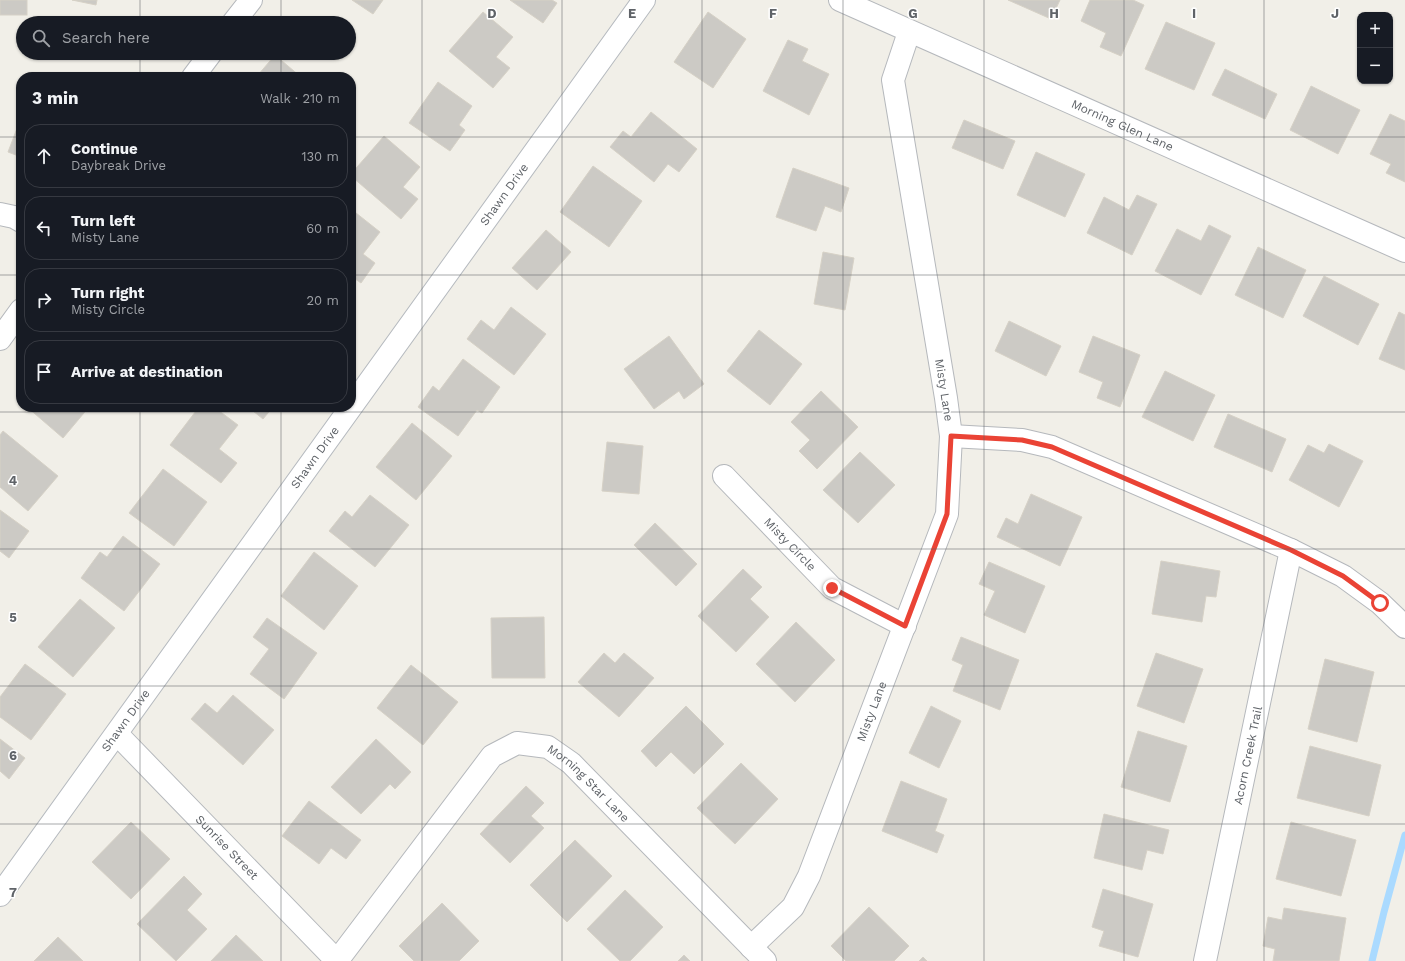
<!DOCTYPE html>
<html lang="en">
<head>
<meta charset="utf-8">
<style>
	:root { --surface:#171b24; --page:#242831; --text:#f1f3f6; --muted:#9ea1a6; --line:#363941 }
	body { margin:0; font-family:"Work Sans",sans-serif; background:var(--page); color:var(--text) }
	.controls { position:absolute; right:12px; top:12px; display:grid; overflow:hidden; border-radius:8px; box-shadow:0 1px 3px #0004 }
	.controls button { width:36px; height:36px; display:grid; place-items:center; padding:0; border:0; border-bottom:1px solid var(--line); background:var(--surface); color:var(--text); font:20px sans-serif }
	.stop { position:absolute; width:12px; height:12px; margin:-9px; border:3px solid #ea4335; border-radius:50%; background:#fff }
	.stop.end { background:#ea4335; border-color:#fff; box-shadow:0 1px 4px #0008 }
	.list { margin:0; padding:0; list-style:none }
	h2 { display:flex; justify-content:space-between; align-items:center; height:52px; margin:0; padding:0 16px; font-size:17px }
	h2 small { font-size:13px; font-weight:400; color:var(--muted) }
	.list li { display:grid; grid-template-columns:26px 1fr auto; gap:12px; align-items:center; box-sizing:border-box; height:64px; margin:0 8px 8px; padding:0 8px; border:1px solid var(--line); border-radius:16px }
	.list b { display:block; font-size:15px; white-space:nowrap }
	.list p { margin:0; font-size:13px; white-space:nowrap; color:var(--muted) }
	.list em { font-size:13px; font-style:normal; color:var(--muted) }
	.icon { flex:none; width:22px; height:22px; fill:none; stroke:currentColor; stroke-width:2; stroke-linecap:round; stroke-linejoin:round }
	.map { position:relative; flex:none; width:1405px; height:961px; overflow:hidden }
	.search { position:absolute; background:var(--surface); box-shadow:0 1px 3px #0004; left:16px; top:16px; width:340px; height:44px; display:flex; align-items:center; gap:10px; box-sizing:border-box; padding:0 14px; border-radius:22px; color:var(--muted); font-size:15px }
	.panel { position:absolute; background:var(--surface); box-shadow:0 1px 3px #0004; left:16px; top:72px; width:340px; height:340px; border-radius:16px }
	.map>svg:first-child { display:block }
</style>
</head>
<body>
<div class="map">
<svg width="1405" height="961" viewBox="0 0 1405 961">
	<rect width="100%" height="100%" fill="#f1efe8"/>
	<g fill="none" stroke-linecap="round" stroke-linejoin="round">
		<path stroke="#aadaff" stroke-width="7" d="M1372,961L1384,912L1405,835"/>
	</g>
	<g fill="#cccac5" stroke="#d6d1c6">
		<rect x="0" y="0" width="27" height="15"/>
		<path d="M72,0H97L96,5Z"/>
		<path d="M352,0H383L373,14Z"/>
		<path d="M510,0H552L557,3L543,23Z"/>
		<path d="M1008,0H1060L1051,19Z"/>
		<path d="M1090,0H1133L1144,5L1121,56L1100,47L1106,33L1081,21Z"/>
		<path d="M483,12L513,37L496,57L510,68L493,88L449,51Z"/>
		<path d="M708,12L746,39L713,88L674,62Z"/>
		<path d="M1166,22L1215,43L1194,90L1145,69Z"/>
		<path d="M788,40L808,49L802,61L829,74L809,115L763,91Z"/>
		<path d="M275,55L301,77H260L258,75Z"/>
		<path d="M1225,69L1277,94L1265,119L1212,95Z"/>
		<path d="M438,82L472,106L459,125L465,130L450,151L409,123Z"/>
		<path d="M1311,86L1360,110L1338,154L1290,130Z"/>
		<path d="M651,112L697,149L679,172L668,164L654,182L610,147L623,131L631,137Z"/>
		<path d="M1390,114L1405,121V182L1386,173L1391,164L1370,154Z"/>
		<path d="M21,118V157L8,152Z"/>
		<path d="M964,120L1015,141L1003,169L952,148Z"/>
		<path d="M384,136L420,167L403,187L418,199L401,219L351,176V174Z"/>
		<path d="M1036,152L1085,174L1065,217L1017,195Z"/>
		<path d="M593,166L642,201L609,247L560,212Z"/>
		<path d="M793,168L849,188L841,212L825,206L816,231L776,217Z"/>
		<path d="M1137,195L1157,204L1132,255L1087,233L1104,197L1129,210Z"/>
		<path d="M351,209L380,232L363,254L375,263L361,283L351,276Z"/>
		<path d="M1209,225L1231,236L1201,295L1155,271L1177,229L1201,241Z"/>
		<path d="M546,230L571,252L537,290L512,268Z"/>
		<path d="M1258,247L1306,270L1283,318L1235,295Z"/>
		<path d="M823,252L854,258L845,310L814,304Z"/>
		<path d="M1324,276L1379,304L1358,345L1303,316Z"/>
		<path d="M511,307L546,334L514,375L467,339L481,320L494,330Z"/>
		<path d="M1399,312L1405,315V370L1379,359Z"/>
		<path d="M1009,321L1061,346L1046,376L995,351Z"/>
		<path d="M759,330L802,364L770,405L727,371Z"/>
		<path d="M669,336L704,384L684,399L679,391L654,409L624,369Z"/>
		<path d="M1093,336L1140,355L1120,407L1097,398L1103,382L1079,372Z"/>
		<path d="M463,359L500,387L482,413L477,410L458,436L418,407L433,386L439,391Z"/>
		<path d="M1165,371L1215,395L1193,441L1142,417Z"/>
		<path d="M821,391L858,427L817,469L799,451L810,440L791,422Z"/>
		<path d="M27,407H89L63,438Z"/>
		<path d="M199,407H214L238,425L219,449L237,463L221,483L170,445Z"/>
		<path d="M248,407H273L263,419Z"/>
		<path d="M1228,414L1286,439L1272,472L1214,447Z"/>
		<path d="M412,423L452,456L416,500L376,467Z"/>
		<path d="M3,431L58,476L28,511L0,487V435Z"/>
		<path d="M607,442L643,446L639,494L602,491Z"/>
		<path d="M1329,444L1363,461L1339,507L1289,480L1308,445L1324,453Z"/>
		<path d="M860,452L895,485L858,523L823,490Z"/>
		<path d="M163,469L207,502L174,546L129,513Z"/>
		<path d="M1031,494L1082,517L1060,566L997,537L1006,518L1018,524Z"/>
		<path d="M370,495L409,525L375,567L329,531L345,511L352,517Z"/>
		<path d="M0,510L29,531L9,558L0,551Z"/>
		<path d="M655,523L697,564L676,586L634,545Z"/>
		<path d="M123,536L160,564L124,611L81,578L100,552L107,557Z"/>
		<path d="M314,552L358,586L324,630L281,596Z"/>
		<path d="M1161,561L1220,571L1216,597L1206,596L1202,622L1152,614Z"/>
		<path d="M989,562L1045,586L1025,633L984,615L995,591L979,584Z"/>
		<path d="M743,569L762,587L750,599L769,617L736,652L698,616Z"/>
		<path d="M80,599L115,628L73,677L38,647Z"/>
		<path d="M544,617L545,678H492L491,618Z"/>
		<path d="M267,618L317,653L284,699L250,674L269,649L253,637Z"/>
		<path d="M796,622L835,660L795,702L756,664Z"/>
		<path d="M961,637L1019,660L1000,710L953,691L963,665L952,660Z"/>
		<path d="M604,653L615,663L624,653L654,678L619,717L578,682Z"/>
		<path d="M1156,653L1203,669L1184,723L1137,706Z"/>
		<path d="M1325,659L1374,672L1357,742L1308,729Z"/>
		<path d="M25,664L66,694L31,740L0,717V697Z"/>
		<path d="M411,665L458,702L423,745L377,708Z"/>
		<path d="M233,695L274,730L243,765L191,719L205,703L217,713Z"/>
		<path d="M686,706L724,744L694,774L671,752L656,767L641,751Z"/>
		<path d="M931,706L961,721L939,768L909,753Z"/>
		<path d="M1138,731L1187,746L1170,802L1121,787Z"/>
		<path d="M0,739L25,758L9,779L0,771Z"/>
		<path d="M376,739L411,772L395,789L390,784L361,814L331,787Z"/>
		<path d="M1310,746L1381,765L1369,816L1297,798Z"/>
		<path d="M741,763L778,799L735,844L697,808Z"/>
		<path d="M901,781L947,799L935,831L944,835L937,853L882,831Z"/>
		<path d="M526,786L544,803L531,816L544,828L510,863L480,834Z"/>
		<path d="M309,801L361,840L346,859L331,848L319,864L282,836Z"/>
		<path d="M1104,814L1169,830L1163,854L1147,850L1142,870L1094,858Z"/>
		<path d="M131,822L170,859L131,899L92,862Z"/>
		<path d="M1291,822L1356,840L1341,896L1276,879Z"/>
		<path d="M575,840L612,876L567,922L530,885Z"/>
		<path d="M184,876L202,894L187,910L207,929L176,961L137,924Z"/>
		<path d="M1103,889L1153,904L1138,957L1099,946L1104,931L1092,927Z"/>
		<path d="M625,890L663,927L630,961H620L587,929Z"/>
		<path d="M442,903L479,941L459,961H414L399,946Z"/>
		<path d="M869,907L909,946L894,961H846L831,946Z"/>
		<path d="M1284,908L1346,918L1339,961H1273L1275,949L1263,946L1268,917L1282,920Z"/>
		<path d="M236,935L263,961H211Z"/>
		<path d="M58,937L83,961H34Z"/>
		<path d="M684,955L690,961H678Z"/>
		<path d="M923,957L927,961H919Z"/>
	</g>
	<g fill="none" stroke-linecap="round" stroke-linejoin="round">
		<defs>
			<g id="street">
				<path id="s1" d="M840,0L1405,251"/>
				<path d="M233,23L251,0"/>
				<path d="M193,77L211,53"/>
				<path d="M0,214L14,217L21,221"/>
				<path d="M0,339L21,310"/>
				<path d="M951,436L1022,440L1052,447L1291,550L1343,576L1380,603L1405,627"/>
				<path id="s2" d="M724,476L832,588L905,626"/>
				<path id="s3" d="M117,734L337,961L492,756L517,743L548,747L571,763L765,961"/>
				<path id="s4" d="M751,947L793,907L809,876L947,514L951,436L946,398L893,80L909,32"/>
				<path id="s5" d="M1205,961L1291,550"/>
			</g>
			<g id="secondary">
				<path id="s6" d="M0,895L644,0"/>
			</g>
		</defs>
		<use href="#street" stroke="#b5b8bc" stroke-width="24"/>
		<use href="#secondary" stroke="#b6babf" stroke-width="24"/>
		<use href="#street" stroke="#fff" stroke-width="22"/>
		<use href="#secondary" stroke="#fff" stroke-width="22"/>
	</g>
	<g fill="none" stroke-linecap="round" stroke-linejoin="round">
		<path stroke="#ea4335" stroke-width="5" d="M832,588L905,626L947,514L951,436L1022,440L1052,447L1291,550L1343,576L1380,603"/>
	</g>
	<path fill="none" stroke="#5f6368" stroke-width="1" stroke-opacity="0.55" d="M140,0V23M281,0V23M422,0V961M562,0V961M702,0V961M843,0V961M984,0V961M1124,0V961M1264,0V961M140,53V77M281,53V77M0,137H21M351,137H1405M0,275H21M351,275H1405M140,407V961M281,407V961M0,412H1405M0,549H1405M0,686H1405M0,824H1405"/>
	<g text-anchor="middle" stroke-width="3" stroke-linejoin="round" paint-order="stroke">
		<g font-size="12" fill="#5f6368" stroke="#fff">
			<text dy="4" stroke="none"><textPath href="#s1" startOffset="309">Morning Glen Lane</textPath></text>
			<text dy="4" stroke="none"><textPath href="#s6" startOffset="863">Shawn Drive</textPath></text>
			<text transform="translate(944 390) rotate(81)" y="4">Misty Lane</text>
			<text dy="4" stroke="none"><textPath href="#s6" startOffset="539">Shawn Drive</textPath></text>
			<text dy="4" stroke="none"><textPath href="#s2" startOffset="95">Misty Circle</textPath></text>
			<text dy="4" stroke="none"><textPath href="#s4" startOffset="269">Misty Lane</textPath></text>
			<text dy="4" stroke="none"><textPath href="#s6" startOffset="215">Shawn Drive</textPath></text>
			<text dy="4" stroke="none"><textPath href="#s5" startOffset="210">Acorn Creek Trail</textPath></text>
			<text dy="4" stroke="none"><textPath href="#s3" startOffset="687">Morning Star Lane</textPath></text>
			<text dy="4" stroke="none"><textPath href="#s3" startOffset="158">Sunrise Street</textPath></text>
		</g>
	</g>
	<g font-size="13" text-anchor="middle" font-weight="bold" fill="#5f6368" stroke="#fff" stroke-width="3" stroke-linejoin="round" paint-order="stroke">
		<text x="492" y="18">D</text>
		<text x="632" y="18">E</text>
		<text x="773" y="18">F</text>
		<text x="913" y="18">G</text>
		<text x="1054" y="18">H</text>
		<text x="1194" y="18">I</text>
		<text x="1335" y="18">J</text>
		<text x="13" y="485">4</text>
		<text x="13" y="622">5</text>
		<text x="13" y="760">6</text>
		<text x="13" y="897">7</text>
	</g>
</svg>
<div class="controls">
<button>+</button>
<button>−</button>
</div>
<div class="stop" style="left:1380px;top:603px"></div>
<div class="stop end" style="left:832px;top:588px"></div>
<div class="search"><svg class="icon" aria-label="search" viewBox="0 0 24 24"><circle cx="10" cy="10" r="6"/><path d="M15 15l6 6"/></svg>Search here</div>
<section class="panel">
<h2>3 min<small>Walk · 210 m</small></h2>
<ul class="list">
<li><svg class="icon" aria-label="ahead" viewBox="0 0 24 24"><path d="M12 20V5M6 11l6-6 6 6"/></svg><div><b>Continue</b><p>Daybreak Drive</p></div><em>130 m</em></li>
<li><svg class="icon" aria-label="left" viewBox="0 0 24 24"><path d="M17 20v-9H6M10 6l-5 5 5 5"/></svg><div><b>Turn left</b><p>Misty Lane</p></div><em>60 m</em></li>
<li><svg class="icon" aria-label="right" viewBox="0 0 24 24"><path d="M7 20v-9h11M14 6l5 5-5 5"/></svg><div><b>Turn right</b><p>Misty Circle</p></div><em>20 m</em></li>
<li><svg class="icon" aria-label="arrive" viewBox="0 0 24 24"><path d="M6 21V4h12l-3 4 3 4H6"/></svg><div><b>Arrive at destination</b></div></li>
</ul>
</section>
</div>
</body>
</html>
